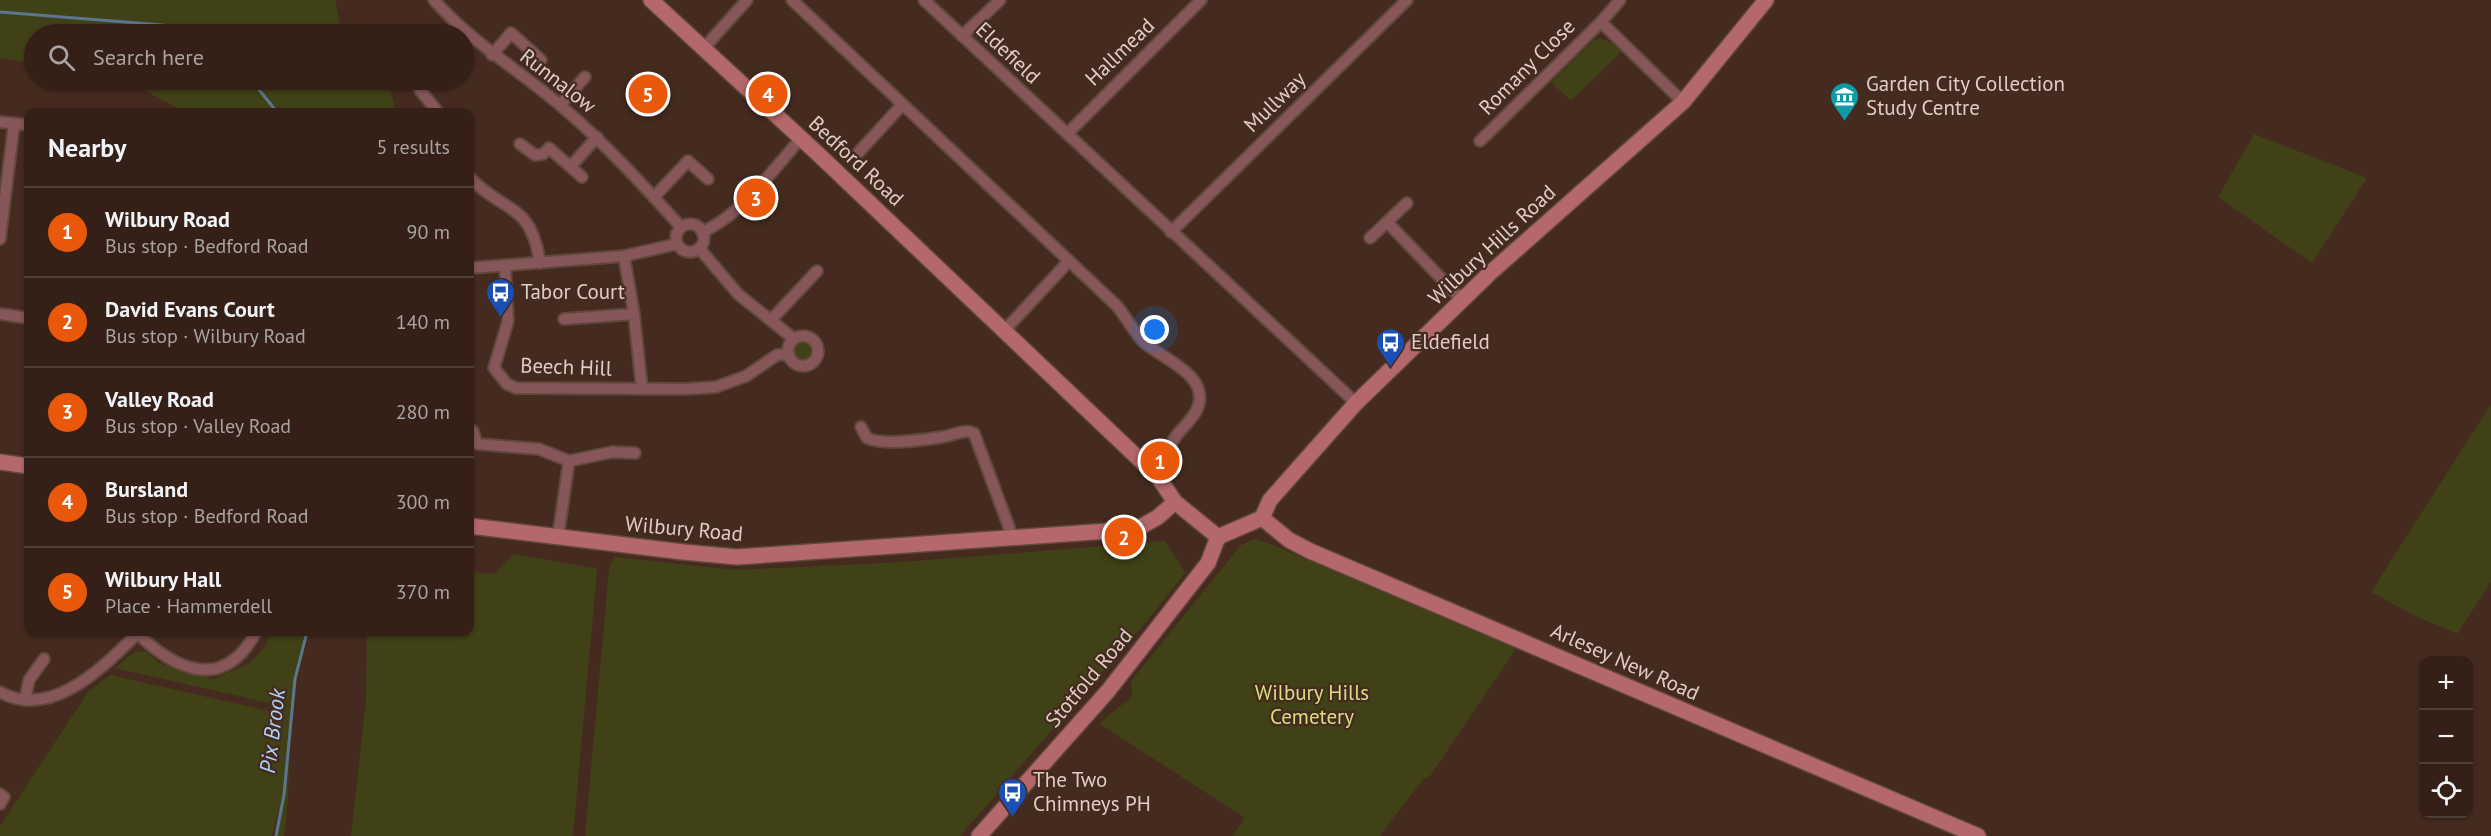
<!DOCTYPE html>
<html lang="en">
<head>
<meta charset="utf-8">
<style>
	:root { --surface:#342017; --page:#3f2d24; --text:#f1f3f6; --muted:#a9a3a1; --line:#4e3e36; --accent:#ea580c }
	body { margin:0; font-family:"PT Sans",sans-serif; background:var(--page); color:var(--text) }
	.controls { position:absolute; right:18px; bottom:18px; display:grid; overflow:hidden; border-radius:12px; box-shadow:0 2px 4px #0004 }
	.controls button { width:54px; height:54px; display:grid; place-items:center; padding:0; border:0; border-bottom:2px solid var(--line); background:var(--surface); color:var(--text); font:30px sans-serif }
	.you { position:absolute; left:1155px; top:330px; width:21px; height:21px; margin:-15px; border:4px solid #fff; border-radius:50%; background:#1a73e8; box-shadow:0 0 0 9px #1a73e833 }
	.badge { display:grid; place-items:center; width:39px; height:39px; border-radius:50%; background:var(--accent); color:#fff; font-size:20px; font-weight:700 }
	.pin { position:absolute; translate:-50% -50%; border:3px solid #fff; box-shadow:0 2px 6px #0006 }
	.list { margin:0; padding:0; list-style:none }
	h2 { display:flex; justify-content:space-between; align-items:center; height:78px; margin:0; padding:0 24px; font-size:26px }
	h2 small { font-size:20px; font-weight:400; color:var(--muted) }
	.list li { display:grid; grid-template-columns:39px 1fr auto; gap:18px; align-items:center; box-sizing:border-box; height:90px; padding:0 24px; border-top:2px solid var(--line) }
	.list b { display:block; font-size:22px; white-space:nowrap }
	.list p { margin:0; font-size:20px; white-space:nowrap; color:var(--muted) }
	.list em { font-size:20px; font-style:normal; color:var(--muted) }
	.icon { flex:none; width:33px; height:33px; fill:none; stroke:currentColor; stroke-width:2; stroke-linecap:round; stroke-linejoin:round }
	.map { position:relative; flex:none; width:2491px; height:836px; overflow:hidden }
	.search { position:absolute; background:var(--surface); box-shadow:0 2px 4px #0004; left:24px; top:24px; width:450px; height:66px; display:flex; align-items:center; gap:15px; box-sizing:border-box; padding:0 21px; border-radius:33px; color:var(--muted); font-size:22px }
	.panel { position:absolute; background:var(--surface); box-shadow:0 2px 4px #0004; left:24px; top:108px; width:450px; height:528px; border-radius:12px }
	.map>svg:first-child { display:block }
</style>
</head>
<body>
<div class="map">
<svg width="2491" height="836" viewBox="0 0 2491 836">
	<rect width="100%" height="100%" fill="#452b1f"/>
	<g fill="#404117">
		<path d="M0,0H335L342,34H34V63L0,58Z"/>
		<path d="M1600,39L1611,42L1621,52L1571,101L1551,82L1594,40Z"/>
		<path d="M125,80H385L389,83L396,112H185Z"/>
		<path d="M2254,134L2367,178L2312,263L2218,197Z"/>
		<circle cx="803" cy="352" r="11"/>
		<path d="M2491,404V582L2457,634L2413,615L2371,592Z"/>
		<path d="M1254,539L1268,543L1516,649L1430,776L1423,780L1379,836H1232L1245,818L1100,724C1110,712 1121,707 1132,696L1131,681L1241,545Z"/>
		<path d="M1165,541L1185,573L1151,616L960,836H585L609,569L614,557L734,570L903,562Z"/>
		<path d="M513,554L595,568L597,571L573,836H351L366,700L367,632H470V572L495,574Z"/>
		<path d="M270,632H308C301,661 294,689 291,719C288,758 290,797 284,836H275L279,807L272,836H0V826L88,692L110,675L282,714L283,738V706L115,668L134,652L145,651L159,663L213,679L249,664L266,645Z"/>
	</g>
	<g fill="none" stroke-linecap="round" stroke-linejoin="round">
		<g stroke="#5c7690" stroke-width="3">
			<path d="M0,12L162,25L184,34"/>
			<path d="M251,80L277,112"/>
			<path d="M276,836L284,795L295,679L307,632"/>
		</g>
		<defs>
			<g id="street">
				<path d="M434,0C471,42 519,70 561,106C605,143 643,185 681,227"/>
				<path d="M792,0L1117,306C1127,318 1134,333 1145,343C1164,360 1209,375 1198,407C1193,421 1180,428 1173,441"/>
				<path d="M924,0L1356,403"/>
				<path d="M1601,22L1683,102"/>
				<path d="M962,36L1000,0"/>
				<path d="M703,49L747,0"/>
				<path d="M492,55L511,33L541,60"/>
				<path d="M420,90L438,112"/>
				<path d="M560,105L585,77"/>
				<path d="M0,122L28,125"/>
				<path d="M1067,134L1201,0"/>
				<path d="M1480,141L1601,22L1620,0"/>
				<path d="M520,144L535,155L543,154L549,148L582,177"/>
				<path d="M859,152L902,105"/>
				<path d="M571,166L597,137"/>
				<path d="M470,178C505,214 531,202 540,263"/>
				<path d="M654,197L688,161L708,179"/>
				<path d="M1387,222L1462,300"/>
				<circle cx="690" cy="238" r="14"/>
				<path d="M702,232C740,216 774,169 801,138"/>
				<path d="M1171,232L1407,0"/>
				<path d="M1370,238L1407,203"/>
				<path d="M0,239L14,124"/>
				<path d="M699,248L738,294L794,339"/>
				<path d="M624,256L634,314L642,389"/>
				<path d="M505,266L508,321L494,368L507,384L516,388L685,389L716,387L746,376L777,355L789,354"/>
				<path d="M470,268L624,256L677,244"/>
				<path d="M0,314L28,318"/>
				<path d="M564,319L634,314"/>
				<path d="M772,319L817,271"/>
				<path d="M1005,330L1069,261"/>
				<circle cx="803" cy="351" r="15"/>
				<path d="M861,427L867,438C884,446 923,440 942,437C952,436 965,428 974,433L1013,538"/>
				<path d="M473,431L477,444L539,449L569,461L612,452L635,453"/>
				<path d="M558,537L569,461"/>
				<path d="M137,633C176,671 224,692 256,632"/>
				<path d="M0,692C52,721 104,666 139,632"/>
				<path d="M25,700L29,680L44,659"/>
				<path d="M0,794L4,797L0,804"/>
			</g>
			<g id="secondary">
				<path d="M651,0L817,153L1099,421L1158,477L1175,502L1218,537"/>
				<path d="M0,462L28,466"/>
				<path d="M1262,518L1289,540L1310,551L1978,836"/>
				<path d="M470,526L683,552L737,557L1137,529L1158,517L1175,502"/>
				<path d="M1218,537L1262,518L1270,500L1356,403L1489,274L1683,102L1766,0"/>
				<path d="M979,836L1108,691L1208,563L1218,537"/>
			</g>
		</defs>
		<use href="#street" stroke="#61483d" stroke-width="14"/>
		<use href="#secondary" stroke="#61483d" stroke-width="18"/>
		<use href="#street" stroke="#865658" stroke-width="10"/>
		<use href="#secondary" stroke="#b4686c" stroke-width="15"/>
	</g>
	<defs>
		<symbol id="museum-pin" viewBox="-11 -11 22 30"><path d="M0 17L-7.5 6A9.5 9.5 0 1 1 7.5 6Z" fill="#0f9aa8" stroke="#452b1f"/><path d="M0-6L6-3V-2H-6V-3ZM-5-1h2V3h-2ZM-1-1h2V3h-2ZM3-1h2V3H3ZM-6 4H6V6H-6Z" fill="#fff"/></symbol>
		<symbol id="bus-pin" viewBox="-11 -11 22 30"><path d="M0 17L-7.5 6A9.5 9.5 0 1 1 7.5 6Z" fill="#1a4fb4" stroke="#452b1f"/><path d="M-5-6H5V4H4V6H2V4H-2V6H-4V4H-5ZM-3.5-4V0h7V-4ZM-3.5 1.2v1.5H-2V1.2ZM2 1.2v1.5H3.5V1.2Z" fill="#fff"/></symbol>
	</defs>
	<g fill-rule="evenodd">
		<use href="#museum-pin" x="1828" y="80" width="33" height="45"/>
		<use href="#bus-pin" x="484" y="276" width="33" height="45"/>
		<use href="#bus-pin" x="1374" y="326" width="33" height="45"/>
		<use href="#bus-pin" x="996" y="776" width="33" height="45"/>
	</g>
	<g text-anchor="middle" stroke-width="4.5" stroke-linejoin="round" paint-order="stroke">
		<g font-size="21" fill="#dfcec7" stroke="#452b1f">
			<text transform="translate(1120 52) rotate(-44)" y="7">Hallmead</text>
			<text transform="translate(1008 53) rotate(43)" y="7">Eldefield</text>
			<text transform="translate(1527 67) rotate(-45)" y="7">Romany Close</text>
			<text transform="translate(558 81) rotate(38)" y="7">Runnalow</text>
			<text transform="translate(1275 102) rotate(-44)" y="7">Mullway</text>
			<text transform="translate(856 161) rotate(43)" y="7">Bedford Road</text>
			<text transform="translate(1492 245) rotate(-43)" y="7">Wilbury Hills Road</text>
			<text transform="translate(566 367) rotate(2)" y="7">Beech Hill</text>
			<text transform="translate(684 529) rotate(5)" y="7">Wilbury Road</text>
			<text transform="translate(1625 662) rotate(24)" y="7">Arlesey New Road</text>
			<text transform="translate(1089 678) rotate(-50)" y="7">Stotfold Road</text>
		</g>
		<g font-size="21" fill="#dfcec7" stroke="#452b1f" text-anchor="start">
			<text x="1866" y="91">Garden City Collection<tspan x="1866" dy="24">Study Centre</tspan></text>
			<text x="521" y="299">Tabor Court</text>
			<text x="1411" y="349">Eldefield</text>
			<text x="1033" y="787">The Two<tspan x="1033" dy="24">Chimneys PH</tspan></text>
		</g>
		<g font-size="21" fill="#dade82" stroke="#452b1f">
			<text x="1312" y="700">Wilbury Hills<tspan x="1312" dy="24">Cemetery</tspan></text>
		</g>
		<g font-size="22" font-style="italic" fill="#acd3fa" stroke="#452b1f">
			<text transform="translate(272 731) rotate(-83)" y="8">Pix Brook</text>
		</g>
	</g>
</svg>
<div class="controls">
<button>+</button>
<button>−</button>
<button><svg class="icon" aria-label="locate" viewBox="0 0 24 24"><circle cx="12" cy="12" r="6"/><path d="M12 2v4M12 18v4M2 12h4M18 12h4"/></svg></button>
</div>
<div class="you"></div>
<div class="pin badge" style="left:1160px;top:461px">1</div>
<div class="pin badge" style="left:1124px;top:537px">2</div>
<div class="pin badge" style="left:756px;top:198px">3</div>
<div class="pin badge" style="left:768px;top:94px">4</div>
<div class="pin badge" style="left:648px;top:94px">5</div>
<div class="search"><svg class="icon" aria-label="search" viewBox="0 0 24 24"><circle cx="10" cy="10" r="6"/><path d="M15 15l6 6"/></svg>Search here</div>
<section class="panel">
<h2>Nearby<small>5 results</small></h2>
<ul class="list">
<li><span class="badge">1</span><div><b>Wilbury Road</b><p>Bus stop · Bedford Road</p></div><em>90 m</em></li>
<li><span class="badge">2</span><div><b>David Evans Court</b><p>Bus stop · Wilbury Road</p></div><em>140 m</em></li>
<li><span class="badge">3</span><div><b>Valley Road</b><p>Bus stop · Valley Road</p></div><em>280 m</em></li>
<li><span class="badge">4</span><div><b>Bursland</b><p>Bus stop · Bedford Road</p></div><em>300 m</em></li>
<li><span class="badge">5</span><div><b>Wilbury Hall</b><p>Place · Hammerdell</p></div><em>370 m</em></li>
</ul>
</section>
</div>
</body>
</html>
